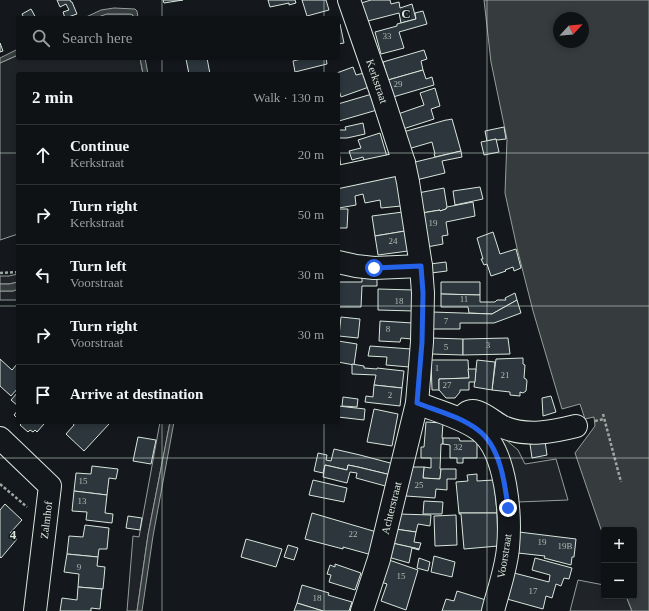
<!DOCTYPE html>
<html lang="en">
<head>
<meta charset="utf-8">
<style>
	:root { --surface:#0f1215; --page:#1d2022; --text:#f1f3f6; --muted:#9b9ea0; --line:#2f3234 }
	body { margin:0; font-family:"Times New Roman",serif; background:var(--page); color:var(--text) }
	.controls { position:absolute; right:12px; bottom:12px; display:grid; overflow:hidden; border-radius:4px; box-shadow:0 2px 6px #0003 }
	.controls button { width:36px; height:36px; display:grid; place-items:center; padding:0; border:0; border-bottom:1px solid var(--line); background:var(--surface); color:var(--text); font:20px sans-serif }
	.compass { position:absolute; left:553px; top:12px; width:36px; height:36px; border-radius:50%; background:var(--surface); box-shadow:0 2px 6px #0003; rotate:64deg }
	.stop { position:absolute; width:12px; height:12px; margin:-9px; border:3px solid #2563eb; border-radius:50%; background:#fff }
	.stop.end { background:#2563eb; border-color:#fff; box-shadow:0 1px 4px #0008 }
	.list { margin:0; padding:0; list-style:none }
	h2 { display:flex; justify-content:space-between; align-items:center; height:52px; margin:0; padding:0 16px; font-size:17px }
	h2 small { font-size:13px; font-weight:400; color:var(--muted) }
	.list li { display:grid; grid-template-columns:26px 1fr auto; gap:12px; align-items:center; box-sizing:border-box; height:60px; padding:0 16px; border-top:1px solid var(--line) }
	.list b { display:block; font-size:15px; white-space:nowrap }
	.list p { margin:0; font-size:13px; white-space:nowrap; color:var(--muted) }
	.list em { font-size:13px; font-style:normal; color:var(--muted) }
	.icon { flex:none; width:22px; height:22px; fill:none; stroke:currentColor; stroke-width:2; stroke-linecap:round; stroke-linejoin:round }
	.map { position:relative; flex:none; width:649px; height:611px; overflow:hidden }
	.search { position:absolute; background:var(--surface); box-shadow:0 2px 6px #0003; left:16px; top:16px; width:324px; height:44px; display:flex; align-items:center; gap:10px; box-sizing:border-box; padding:0 14px; border-radius:4px; color:var(--muted); font-size:15px }
	.panel { position:absolute; background:var(--surface); box-shadow:0 2px 6px #0003; left:16px; top:72px; width:324px; height:352px; border-radius:4px }
	.map>svg:first-child { display:block }
</style>
</head>
<body>
<div class="map">
<svg width="649" height="611" viewBox="0 0 649 611">
	<rect width="100%" height="100%" fill="#14181c"/>
	<g fill="#202428" stroke="#939e99">
		<path d="M106,14H130L133,15V18H95Z"/>
		<path d="M18,55V58H140L143,74H18V234L0,240V63Z"/>
		<path d="M18,274V282L9,284H0V276H9Z"/>
		<path d="M18,289V300H0V291H13Z"/>
		<path d="M160,422H170L148,535L137,611H127L133,536L139,537Z"/>
		<path d="M484,423L500,435L518,450L525,464L556,459L568,500L518,502Z"/>
		<path d="M578,580L604,585V596H626L632,611H570Z"/>
	</g>
	<g fill="#363b3e" stroke="#939e99" fill-rule="evenodd">
		<path d="M484,0H649V611H632L626,596H634V530H604V538L575,453L595,426L594,417L585,419L580,404L562,409L533,311L517,248L505,193L507,139L491,62ZM559,18H583V42H559Z"/>
		<path d="M114,8L135,9L137,11L138,18H133V15L130,14H107L95,18H84L101,10Z"/>
		<path d="M18,49V55L0,63V58Z"/>
		<path d="M140,58H145L148,74H143Z"/>
		<path d="M18,282V289L13,291H0V284H9Z"/>
		<path d="M170,422H174L153,536L142,611H137L148,535Z"/>
	</g>
	<g fill="#2c363c" stroke="#d8e6dc">
		<path d="M57,0H70L71,2H72L77,14L65,18L63,12L69,10L66,4L60,7Z"/>
		<path d="M163,0H183L164,3Z"/>
		<path d="M268,0H295L296,3L289,5V3L270,7Z"/>
		<path d="M302,0H326L329,10L307,16Z"/>
		<path d="M371,0H390L391,4L399,2L400,8L412,4L416,19L401,23L399,13L364,22L358,4Z"/>
		<path d="M31,9L36,18H24L22,14Z"/>
		<path d="M423,11L427,24L399,32L404,48L381,54L375,32L397,26V24L416,19L415,13Z"/>
		<path d="M340,24L344,43L338,44V25Z"/>
		<path d="M0,43L3,51L0,52Z"/>
		<path d="M424,50L427,59L421,61L423,70L388,80L383,62Z"/>
		<path d="M194,58H207L210,74H189L186,59Z"/>
		<path d="M305,58H326L327,64L295,72L293,61Z"/>
		<path d="M353,67L356,75L364,73L369,87L341,97L338,87V74H334Z"/>
		<path d="M423,70L426,79L432,77L434,85L393,97L388,80Z"/>
		<path d="M435,88L440,106L431,109L434,119L403,129L398,114L424,105L420,93Z"/>
		<path d="M372,94L377,110L339,121L338,117V104Z"/>
		<path d="M452,119L461,151L435,157L434,154H435L432,142L408,149L403,132L446,120H447Z"/>
		<path d="M363,123L365,134L347,138H338V130H346L345,127Z"/>
		<path d="M504,127L506,139L497,140L496,139L487,141L485,131Z"/>
		<path d="M380,133L388,160L366,166L363,157L352,160L349,151L361,148L358,140Z"/>
		<path d="M496,139L499,152L484,155L481,142Z"/>
		<path d="M338,149H339L341,169H338Z"/>
		<path d="M461,151L462,157L442,161L445,173L416,180L411,163Z"/>
		<path d="M396,174L401,206L381,208L380,200L365,203L363,194L355,196L356,205L339,208L338,183Z"/>
		<path d="M480,187L483,199L455,205L453,191Z"/>
		<path d="M444,188L447,207L446,209L440,211V210L422,213L418,193Z"/>
		<path d="M473,202L475,216L446,222L448,235L442,236L443,244L427,247L422,213L440,210V211L446,209L447,207Z"/>
		<path d="M338,209H348L347,228H338Z"/>
		<path d="M403,212L405,231L375,236L372,216Z"/>
		<path d="M405,231L408,251L378,255L375,236Z"/>
		<path d="M493,232L500,254L516,249L521,268L514,271L513,267L505,270L506,271L491,276L487,264L484,265L481,259H483L477,238Z"/>
		<path d="M446,262L447,271L431,273L430,264Z"/>
		<path d="M377,275V286H362L361,307H338V282H362V276Z"/>
		<path d="M441,282H480V295L441,294Z"/>
		<path d="M378,289L414,290V311L378,310Z"/>
		<path d="M515,293L517,300L492,314L469,313L468,307H441V294L480,295V302H495L497,300H506L505,298Z"/>
		<path d="M517,300L521,313L494,323H460V329H432V312L492,314Z"/>
		<path d="M341,317L360,319L358,338L339,336Z"/>
		<path d="M380,321L413,323L412,339L401,338L400,342H399L379,341Z"/>
		<path d="M431,338L463,339V355L431,354Z"/>
		<path d="M508,338L510,354L463,355V339Z"/>
		<path d="M338,341L357,344L354,365L338,362Z"/>
		<path d="M370,346L411,349L409,367L386,365L387,357L368,356Z"/>
		<path d="M523,358V364L525,365L524,378L526,379L527,381L526,391L523,393L520,392V396L510,395V392L492,390L496,359Z"/>
		<path d="M0,359L12,370L18,363V388L11,396L0,386Z"/>
		<path d="M431,360H468L469,378L439,379V390H432Z"/>
		<path d="M477,360L495,362L492,390L474,387Z"/>
		<path d="M352,364L364,366V368L377,369V368L404,371L402,388L374,385L376,375L352,374Z"/>
		<path d="M468,369H476L475,382H469V390H460V392L455,398H446L439,390V379L469,378Z"/>
		<path d="M374,385L402,388L400,406L365,402L366,396L373,397Z"/>
		<path d="M18,392V406L11,400Z"/>
		<path d="M551,396L556,412L543,416L542,398Z"/>
		<path d="M343,397L358,399L357,407L342,406Z"/>
		<path d="M338,406L365,409L364,420L338,417Z"/>
		<path d="M374,409L398,414L392,446L367,442Z"/>
		<path d="M18,410V419L14,415Z"/>
		<path d="M22,422H43L44,424L37,432L35,430L33,432L30,430L28,432L20,425L22,423Z"/>
		<path d="M72,422H106L109,424L84,451L66,434L74,425Z"/>
		<path d="M426,422L443,423L442,438H443V444H441L440,469H441L440,479L423,478L424,467L431,468V458H421V447H424Z"/>
		<path d="M138,437L156,440L151,464L133,461Z"/>
		<path d="M443,438H459L460,441H477V458H463V463H457V458H450V445L443,444Z"/>
		<path d="M545,441L547,455L532,458L530,444Z"/>
		<path d="M334,449L360,455L394,464L391,475L358,467L348,465L347,470L325,465L323,473L314,471L318,453L327,455L326,460L331,461Z"/>
		<path d="M325,465L347,470L348,465L358,467L391,475L389,487L356,478L357,473L350,472L347,483L323,477Z"/>
		<path d="M92,466L118,469L116,479L109,478L107,495L74,491L76,473L91,474Z"/>
		<path d="M411,467H424L423,478L440,479L441,469H456V479H447V490L436,489L435,498L406,496L407,477Z"/>
		<path d="M477,474V481L494,480L497,513H459L456,482L468,481L467,475Z"/>
		<path d="M313,480L347,488L344,502L309,495Z"/>
		<path d="M74,491L107,495L105,513L113,514L112,523L86,520L87,512L72,511Z"/>
		<path d="M424,501L443,502L442,514H423Z"/>
		<path d="M5,504L22,520L10,533L17,539L1,558L0,557V510Z"/>
		<path d="M312,513L380,533L372,555L343,547V549L305,539Z"/>
		<path d="M459,513H497L498,546L464,549L461,514H459Z"/>
		<path d="M399,514L431,515L430,526L418,524L416,532L395,529Z"/>
		<path d="M456,515L457,545L435,546L434,516Z"/>
		<path d="M128,516L142,518L140,530L126,528Z"/>
		<path d="M85,525L109,528L107,549H99L98,557L67,554L69,536L83,537Z"/>
		<path d="M395,529L416,532L414,542L421,543L419,549L392,543Z"/>
		<path d="M519,532L576,539L574,557H572L571,565L544,558L545,556L518,553Z"/>
		<path d="M246,539L282,549L276,567L241,557Z"/>
		<path d="M392,543L419,549V550L412,548L409,563L388,557Z"/>
		<path d="M288,545L298,548L294,560L284,557Z"/>
		<path d="M67,554L98,557L97,566L105,567L103,589L78,587L79,574L64,572Z"/>
		<path d="M434,556L455,562L452,577L431,572Z"/>
		<path d="M419,558L430,562L428,571L417,568Z"/>
		<path d="M535,558L572,568L569,579L564,578L561,586L556,584L552,598L546,596L543,609L507,599L514,573L549,582L550,575L532,570Z"/>
		<path d="M389,560L418,570L406,610L381,601L387,584L381,582Z"/>
		<path d="M335,564L361,573L355,590L329,582L331,575L327,574L330,565L335,567Z"/>
		<path d="M302,585L329,593L328,595L352,602L349,611H323L297,603Z"/>
		<path d="M78,587L102,589L100,609L91,608V611H60L62,598L77,600Z"/>
		<path d="M457,591L486,600L483,611H442L446,599L454,601Z"/>
		<path d="M297,603L323,611H294Z"/>
	</g>
	<g fill="none" stroke-linecap="round" stroke-linejoin="round">
		<defs>
			<g id="minor">
				<path id="s1" d="M349,0L382,95L404,163L408,182L421,266L423,293L422,342L417,403L379,559L362,611"/>
				<path d="M338,177L404,163"/>
				<path d="M338,262L356,266L374,268L421,266"/>
				<path d="M417,403C437,411 461,417 479,430C507,451 511,516 508,548C506,570 498,591 493,611"/>
				<path d="M463,417C473,401 492,422 503,427C527,437 552,432 576,426"/>
				<path d="M0,438L50,486L35,611"/>
			</g>
		</defs>
		<use href="#minor" stroke="#d8e6dc" stroke-width="24"/>
		<g stroke="#9da8a2" stroke-width="2.5" stroke-dasharray="3 2" stroke-linecap="butt">
			<path d="M0,273L18,272"/>
			<path d="M603,414L621,482"/>
			<path d="M595,421L604,419"/>
			<path d="M0,484L27,507"/>
		</g>
		<use href="#minor" stroke="#14181c" stroke-width="22"/>
	</g>
	<g fill="none" stroke-linecap="round" stroke-linejoin="round">
		<path stroke="#2563eb" stroke-width="5" d="M374,268L421,266L423,293L422,342L417,403C438,411 461,417 478,430C500,446 505,483 508,508"/>
	</g>
	<path fill="none" stroke="#d8e6dc" stroke-width="1" stroke-opacity="0.55" d="M162,0V18M324,0V18M487,0V611M162,58V74M324,58V74M0,153H18M338,153H649M0,306H18M338,306H649M162,422V611M324,422V611M0,458H649"/>
	<g text-anchor="middle" stroke-width="3" stroke-linejoin="round" paint-order="stroke">
		<g font-size="9" fill="#adbab4">
			<text x="387" y="39">33</text>
			<text x="398" y="87">29</text>
			<text x="433" y="226">19</text>
			<text x="393" y="244">24</text>
			<text x="464" y="302">11</text>
			<text x="399" y="304">18</text>
			<text x="446" y="324">7</text>
			<text x="388" y="332">8</text>
			<text x="488" y="348">3</text>
			<text x="446" y="350">5</text>
			<text x="437" y="371">1</text>
			<text x="505" y="378">21</text>
			<text x="447" y="388">27</text>
			<text x="390" y="398">2</text>
			<text x="458" y="450">32</text>
			<text x="83" y="484">15</text>
			<text x="419" y="488">25</text>
			<text x="82" y="504">13</text>
			<text x="353" y="537">22</text>
			<text x="542" y="545">19</text>
			<text x="565" y="549">19B</text>
			<text x="79" y="570">9</text>
			<text x="401" y="579">15</text>
			<text x="533" y="594">17</text>
			<text x="317" y="601">18</text>
		</g>
		<g font-size="11" fill="#d8e6dc" stroke="#14181c">
			<text dy="4" stroke="none"><textPath href="#s1" startOffset="86">Kerkstraat</textPath></text>
			<text transform="translate(391 508) rotate(-76)" y="4">Achterstraat</text>
			<text transform="translate(46 520) rotate(-83)" y="4">Zalmhof</text>
			<text transform="translate(504 556) rotate(-81)" y="4">Voorstraat</text>
		</g>
	</g>
	<g font-size="13" text-anchor="middle" font-weight="bold" fill="#d8e6dc" stroke="#14181c" stroke-width="3" stroke-linejoin="round" paint-order="stroke">
		<text x="406" y="18">C</text>
		<text x="13" y="539">4</text>
	</g>
</svg>
<div class="controls">
<button>+</button>
<button>−</button>
</div>
<svg class="compass" viewBox="-18 -18 36 36"><path d="M0-13l5 13h-10z" fill="#e53935"/><path d="M0 13l5-13h-10z" fill="#9b9ea0"/></svg>
<div class="stop" style="left:374px;top:268px"></div>
<div class="stop end" style="left:508px;top:508px"></div>
<div class="search"><svg class="icon" aria-label="search" viewBox="0 0 24 24"><circle cx="10" cy="10" r="6"/><path d="M15 15l6 6"/></svg>Search here</div>
<section class="panel">
<h2>2 min<small>Walk · 130 m</small></h2>
<ul class="list">
<li><svg class="icon" aria-label="ahead" viewBox="0 0 24 24"><path d="M12 20V5M6 11l6-6 6 6"/></svg><div><b>Continue</b><p>Kerkstraat</p></div><em>20 m</em></li>
<li><svg class="icon" aria-label="right" viewBox="0 0 24 24"><path d="M7 20v-9h11M14 6l5 5-5 5"/></svg><div><b>Turn right</b><p>Kerkstraat</p></div><em>50 m</em></li>
<li><svg class="icon" aria-label="left" viewBox="0 0 24 24"><path d="M17 20v-9H6M10 6l-5 5 5 5"/></svg><div><b>Turn left</b><p>Voorstraat</p></div><em>30 m</em></li>
<li><svg class="icon" aria-label="right" viewBox="0 0 24 24"><path d="M7 20v-9h11M14 6l5 5-5 5"/></svg><div><b>Turn right</b><p>Voorstraat</p></div><em>30 m</em></li>
<li><svg class="icon" aria-label="arrive" viewBox="0 0 24 24"><path d="M6 21V4h12l-3 4 3 4H6"/></svg><div><b>Arrive at destination</b></div></li>
</ul>
</section>
</div>
</body>
</html>
